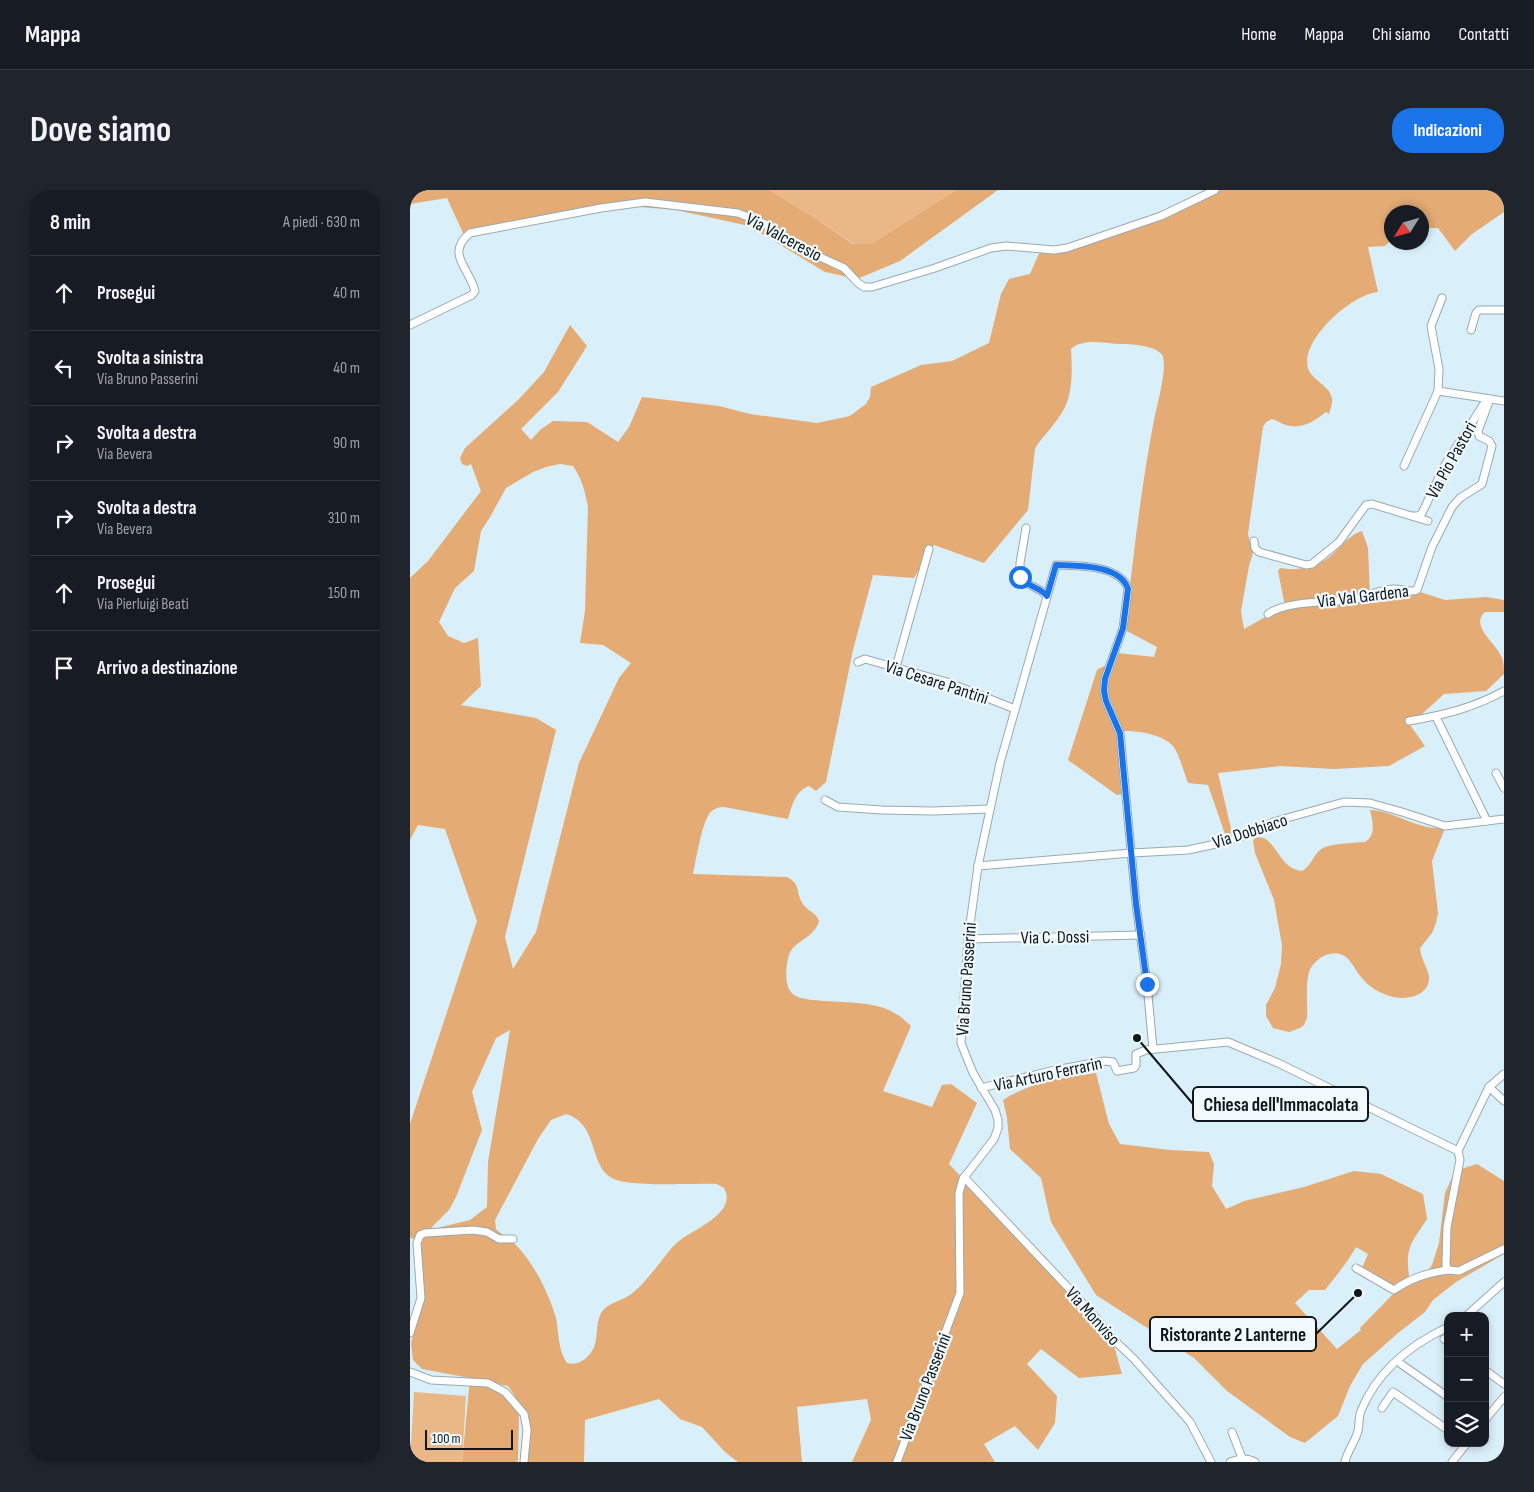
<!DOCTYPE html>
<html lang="it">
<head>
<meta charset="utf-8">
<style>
	:root { --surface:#171b24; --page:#20242c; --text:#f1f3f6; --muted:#9ea1a6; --line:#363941; --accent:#1a73e8 }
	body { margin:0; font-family:"Sofia Sans Condensed",sans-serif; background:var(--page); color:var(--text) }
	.controls { position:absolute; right:15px; bottom:15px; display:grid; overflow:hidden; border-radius:10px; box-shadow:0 2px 8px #0003 }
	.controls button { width:45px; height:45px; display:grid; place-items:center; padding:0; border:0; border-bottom:1px solid var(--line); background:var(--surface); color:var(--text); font:25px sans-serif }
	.compass { position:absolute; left:974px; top:15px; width:45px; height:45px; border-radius:50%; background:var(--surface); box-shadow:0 2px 8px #0003; rotate:233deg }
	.scale { position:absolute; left:15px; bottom:12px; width:88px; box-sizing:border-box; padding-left:5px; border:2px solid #0f171b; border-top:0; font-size:14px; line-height:18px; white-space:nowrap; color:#0f171b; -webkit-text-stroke:4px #f1fafe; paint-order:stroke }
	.stop { position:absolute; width:15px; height:15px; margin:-11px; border:4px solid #1a73e8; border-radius:50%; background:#fff }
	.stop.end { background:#1a73e8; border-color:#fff; box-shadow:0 1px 5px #0008 }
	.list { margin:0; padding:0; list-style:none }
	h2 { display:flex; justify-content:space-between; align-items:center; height:65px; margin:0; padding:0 20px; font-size:21px }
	h2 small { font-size:16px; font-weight:400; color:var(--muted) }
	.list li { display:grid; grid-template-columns:32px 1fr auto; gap:15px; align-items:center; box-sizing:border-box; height:75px; padding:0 20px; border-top:1px solid var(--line) }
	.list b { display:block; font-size:19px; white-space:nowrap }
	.list p { margin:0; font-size:16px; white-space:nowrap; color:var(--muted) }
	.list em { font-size:16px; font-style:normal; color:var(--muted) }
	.icon { flex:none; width:28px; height:28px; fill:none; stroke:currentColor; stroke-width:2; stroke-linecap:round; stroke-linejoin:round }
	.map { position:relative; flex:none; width:1094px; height:1272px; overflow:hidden; border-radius:20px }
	header { display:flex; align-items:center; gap:30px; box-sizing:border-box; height:70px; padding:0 25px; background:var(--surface); border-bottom:1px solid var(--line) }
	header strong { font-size:24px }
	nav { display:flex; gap:28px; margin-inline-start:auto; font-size:18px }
	.intro { display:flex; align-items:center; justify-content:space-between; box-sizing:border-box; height:120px; padding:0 30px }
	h1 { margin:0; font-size:35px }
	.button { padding:12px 22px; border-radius:20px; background:var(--accent); color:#fff; font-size:18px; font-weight:700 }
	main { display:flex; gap:30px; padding:0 30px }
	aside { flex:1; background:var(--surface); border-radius:20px; box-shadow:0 2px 8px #0003 }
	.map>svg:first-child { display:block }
</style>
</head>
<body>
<header>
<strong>Mappa</strong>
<nav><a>Home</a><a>Mappa</a><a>Chi siamo</a><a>Contatti</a></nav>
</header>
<div class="intro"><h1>Dove siamo</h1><a class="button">Indicazioni</a></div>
<main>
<aside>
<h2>8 min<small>A piedi · 630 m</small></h2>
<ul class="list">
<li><svg class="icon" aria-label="ahead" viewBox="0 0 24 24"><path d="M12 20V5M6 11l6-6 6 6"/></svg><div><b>Prosegui</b></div><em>40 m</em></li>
<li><svg class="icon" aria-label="left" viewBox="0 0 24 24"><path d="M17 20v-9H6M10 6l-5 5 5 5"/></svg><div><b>Svolta a sinistra</b><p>Via Bruno Passerini</p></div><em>40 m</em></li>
<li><svg class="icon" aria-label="right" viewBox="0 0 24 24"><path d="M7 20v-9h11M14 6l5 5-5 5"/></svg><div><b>Svolta a destra</b><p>Via Bevera</p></div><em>90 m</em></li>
<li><svg class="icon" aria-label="right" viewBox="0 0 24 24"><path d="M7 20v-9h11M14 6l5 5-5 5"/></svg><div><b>Svolta a destra</b><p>Via Bevera</p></div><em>310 m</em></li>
<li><svg class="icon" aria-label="ahead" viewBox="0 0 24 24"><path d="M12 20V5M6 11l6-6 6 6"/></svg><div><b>Prosegui</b><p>Via Pierluigi Beati</p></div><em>150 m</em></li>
<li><svg class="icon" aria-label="arrive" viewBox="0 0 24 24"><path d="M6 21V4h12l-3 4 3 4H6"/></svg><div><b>Arrivo a destinazione</b></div></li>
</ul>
</aside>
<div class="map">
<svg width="1094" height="1272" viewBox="0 0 1094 1272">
	<rect width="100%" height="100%" fill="#d9eff9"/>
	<g fill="#eab786">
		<path d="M359,0H546L461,54H444L402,26Z"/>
		<path d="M4,1202L56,1206L52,1272H0Z"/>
	</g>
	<g fill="#e4ab74" fill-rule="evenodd">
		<path d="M0,0H359L402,26L443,54H461L546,0H588L490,71L447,89L415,82L339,36L266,20L194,14L113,30L53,43L37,8L0,14Z"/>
		<path d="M805,0H1094V22L1062,44L1045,61L1028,38H1012V22H982L981,50L975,56L958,57L968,102C942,104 890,150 898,178C902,191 920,195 922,209C923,214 920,219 919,224L916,222C905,231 891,240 876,235C871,234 867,230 862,229L856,232L853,237L838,344L843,363L839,376L831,421L834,439L875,416L868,381L870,378C884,381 903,378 915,370C929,361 936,346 952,341L958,358L960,405L986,401H1007L1035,410L1076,407L1094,410V422H1075C1060,435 1084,452 1090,464C1094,470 1094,477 1094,484L1076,501L1034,504L1000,535L1015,556L979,576L924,579L870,576L808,583L822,643L816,647L798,595L778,593C774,583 769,563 763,556C752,544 729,541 714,541L715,600L713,604L707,605L658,570L687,480C698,473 701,476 708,463L744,467L747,457L715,440C723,369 731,296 745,225C748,212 758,175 752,165C746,155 719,154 709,154C694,153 673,148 661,159C662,177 663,201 655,217C648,231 636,243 627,255L625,259L618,320L574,373L524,355L504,388L463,385L443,460L416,592L406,601L399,596C385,601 382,616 378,629L314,617C309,617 304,618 300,623C292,632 286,670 283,684L377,687C392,695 385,702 393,714C397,721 406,722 409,731C404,749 384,750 379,765C376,775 373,798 384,805C392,810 405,810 414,811C437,813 467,811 486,824C492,827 496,832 501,836L473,901L522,917L532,895L541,894L567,913L539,974L701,1145L712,1184L669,1188L631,1159L617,1174L647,1206L645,1233L628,1260L605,1236L574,1254L585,1272H442L461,1230L457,1209L387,1217L392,1272H328L315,1262L292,1237L270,1229L249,1209L175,1230L174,1272H117L119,1227L98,1196L64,1189L91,1201L109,1225L108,1270L107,1272H52L60,1188L12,1179L3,1170L1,1153L15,1105L5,1067L7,1056L18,1044L31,1037L60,1030L77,1017L78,972L100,840L86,848L62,902L72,940L46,1007L39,1020L19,1040L5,1049L0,1048V934L67,731L35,639L8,635L0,650V388L18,371L71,301L61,274L57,276L52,274L50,268L55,258L108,210L134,182L160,135L177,156L148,202L111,239L121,250L130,240L143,231L177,232L208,252L219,237L232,207L309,216L340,224L407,233L440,226L456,214L460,207L461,197L511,175L542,171L579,153L591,104L599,89L620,84L631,59L643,60L703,43ZM150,274L163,276C172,289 175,301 178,317L175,421L170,453L193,455L221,473L209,488L169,573L126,742L103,779L95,747L146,540L126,528L51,515L71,496L68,448L54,453L38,446L29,432L45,398L64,381L71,341L80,327L96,298L123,282L136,277ZM156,924C188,933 179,973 200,987C215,998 285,993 307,994L314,998C328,1023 284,1039 269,1051C261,1057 255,1067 249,1074C240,1085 231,1097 220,1105C211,1111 197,1113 191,1123C183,1140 192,1155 175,1169C169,1173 164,1175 157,1173C148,1161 149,1143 146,1128C138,1102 126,1077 107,1056C101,1050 92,1045 86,1039L85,1030L128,949L141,930Z"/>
		<path d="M960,620C986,621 1008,641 1035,638L1022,671L1028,723L1026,733L1022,743L1010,758C1010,769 1021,782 1019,791C1017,800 1009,806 1000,807C984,811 962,801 952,788C946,782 943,773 936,767C923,757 904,768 899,782C895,796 898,813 897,828L894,835L890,838L879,842L863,838L856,826V815L865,798L871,774L872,755L864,710L845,663L843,651L845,648C865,642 868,680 892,681C901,676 903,666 910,660C918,653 944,653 955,652C966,646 963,631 960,620Z"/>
		<path d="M686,883L699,934L710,954L760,960L799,962L804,974L802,996L816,1019L834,1011L894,997L944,981L971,984L1013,1004L1017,1029C1002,1052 995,1057 999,1086L983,1096L952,1078L958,1064L946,1057C937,1073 926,1086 915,1100H899L885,1113L927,1159L951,1140L950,1138L984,1103L1012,1089L1022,1075L1029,1053L1035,1003L1045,981L1067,974L1094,991V1064L1046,1092L1023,1110L1015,1122L988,1143L953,1174L940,1196L928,1226L895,1253L880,1247L817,1201L784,1168L686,1105L641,1032L631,988L600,959L597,928L593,910C621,892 653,887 686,883Z"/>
	</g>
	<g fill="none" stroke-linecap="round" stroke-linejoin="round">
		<defs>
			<g id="minor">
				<path d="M0,135L62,105L65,101C59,77 35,64 60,43L191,18L235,12L328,23L353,33L395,60L434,78L448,93L454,97H462L525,78L581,58L596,56L644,60L657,58L751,26L805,0"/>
				<path d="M1061,140L1066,123L1069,120H1094"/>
				<path d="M1028,201L1029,179L1021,136L1032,108"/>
				<path d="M994,276L1028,201L1094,211"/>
				<path d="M1003,326H1008L1012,323L1035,275L1077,209"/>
				<path d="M616,338L610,373V387C617,397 630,397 637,406"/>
				<path d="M844,351L845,358L849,362L896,375L902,374L929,352L956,315L962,314L1018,331"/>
				<path d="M858,424C875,411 919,412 940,410C956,408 969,399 985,399C993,399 1000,403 1007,400L1022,357L1042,317L1050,308L1072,294L1082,256L1079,251L1069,246L1068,241L1080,209"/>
				<path d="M448,472L455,469L537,492L605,519"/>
				<path d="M486,477L519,359"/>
				<path d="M1026,527L1077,631"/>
				<path d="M999,531C1034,525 1063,518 1094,501"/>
				<path d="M1086,583L1094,598"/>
				<path d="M415,610L428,617L472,620L523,621L580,619"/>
				<path d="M568,676L722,663L778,660L815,652L836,645L863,632L934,612L960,613L992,622L1035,636L1094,629"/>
				<path d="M558,749L731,745"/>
				<path d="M1079,897L1094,911"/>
				<path d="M571,898L645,880L695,871L703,872L707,881L724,878L726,875V864L736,860L818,852L868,873L1048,961L1050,970L1037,1037L1036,1075L1038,1080L1049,1081L1094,1059"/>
				<path d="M1048,961L1079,897L1094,884"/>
				<path d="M554,987L682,1123L704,1150L724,1169L780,1232L801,1272"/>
				<path d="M946,1078L984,1100C1001,1088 1017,1083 1038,1080"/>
				<path d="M1056,1126L1094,1092"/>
				<path d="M0,1143L11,1108L7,1053L10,1045L15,1043L63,1040L77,1042L89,1049H103"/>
				<path d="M1034,1149L1038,1152"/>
				<path d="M991,1174L1038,1207"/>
				<path d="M1075,1180L1094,1194"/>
				<path d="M0,1182L21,1190L78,1193L95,1202L114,1224L117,1240L114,1272"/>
				<path d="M972,1218L983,1202L1038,1240"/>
				<path d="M1075,1230L1094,1207"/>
				<path d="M822,1242L832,1268"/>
				<path d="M487,1272L550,1103L549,1003L553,989L584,949L588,938V930L585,920L563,883L551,853L558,749L568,676L590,573L646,375C667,376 710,374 718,399L713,438L695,489L694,501L696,511L710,543L726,714L737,794L743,859"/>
				<path d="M820,1272C829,1269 836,1267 845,1272"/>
				<path d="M935,1272C937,1262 944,1253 947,1244C950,1237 948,1228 951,1221C967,1181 1000,1155 1038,1137"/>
				<path d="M1042,1272L1057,1253"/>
			</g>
		</defs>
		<use href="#minor" stroke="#96aab3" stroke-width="9"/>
		<use href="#minor" stroke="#fff" stroke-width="7"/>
	</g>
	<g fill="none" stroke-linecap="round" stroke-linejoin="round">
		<path stroke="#1a73e8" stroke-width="6" d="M610,387C617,397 630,397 637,406L646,375C667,376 710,374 718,399L713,438L695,489L694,501L696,511L710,543L726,714L737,794"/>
	</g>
	<g text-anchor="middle" stroke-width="4.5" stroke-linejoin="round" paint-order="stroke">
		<g font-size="18" fill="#0f171b" stroke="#f1fafe">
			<text transform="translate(374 47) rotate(28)" y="6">Via Valceresio</text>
			<text transform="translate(1041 270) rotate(-61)" y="6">Via Pio Pastori</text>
			<text transform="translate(953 406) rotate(-7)" y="6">Via Val Gardena</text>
			<text transform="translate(527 492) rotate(18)" y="6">Via Cesare Pantini</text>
			<text transform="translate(840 641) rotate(-18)" y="6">Via Dobbiaco</text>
			<text transform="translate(645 747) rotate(-1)" y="6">Via C. Dossi</text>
			<text transform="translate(556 789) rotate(-86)" y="6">Via Bruno Passerini</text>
			<text transform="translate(638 884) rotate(-12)" y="6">Via Arturo Ferrarin</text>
			<text transform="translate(683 1126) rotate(48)" y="6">Via Monviso</text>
			<text transform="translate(515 1197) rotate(-69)" y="6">Via Bruno Passerini</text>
		</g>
	</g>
	<path fill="none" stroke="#0f171b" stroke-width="2" d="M727 848L783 914M948 1103L906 1144"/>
	<g fill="#0f171b" stroke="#f1fafe" stroke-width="2">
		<circle cx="727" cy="848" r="5"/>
		<circle cx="948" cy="1103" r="5"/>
	</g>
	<g fill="#f1fafe" stroke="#0f171b" stroke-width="2">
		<rect x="783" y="897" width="175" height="34" rx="5"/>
		<rect x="740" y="1127" width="166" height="34" rx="5"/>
	</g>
	<g font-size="19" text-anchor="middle" font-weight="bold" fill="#0f171b">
		<text x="871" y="921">Chiesa dell'Immacolata</text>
		<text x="823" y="1151">Ristorante 2 Lanterne</text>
	</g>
</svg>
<div class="controls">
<button>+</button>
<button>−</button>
<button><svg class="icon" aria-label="layers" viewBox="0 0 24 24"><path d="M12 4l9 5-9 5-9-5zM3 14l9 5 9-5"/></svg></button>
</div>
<svg class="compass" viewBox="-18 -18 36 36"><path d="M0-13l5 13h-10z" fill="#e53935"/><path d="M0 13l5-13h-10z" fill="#9ea1a6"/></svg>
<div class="scale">100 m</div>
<div class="stop" style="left:610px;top:387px"></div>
<div class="stop end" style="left:737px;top:794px"></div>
</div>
</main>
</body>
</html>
